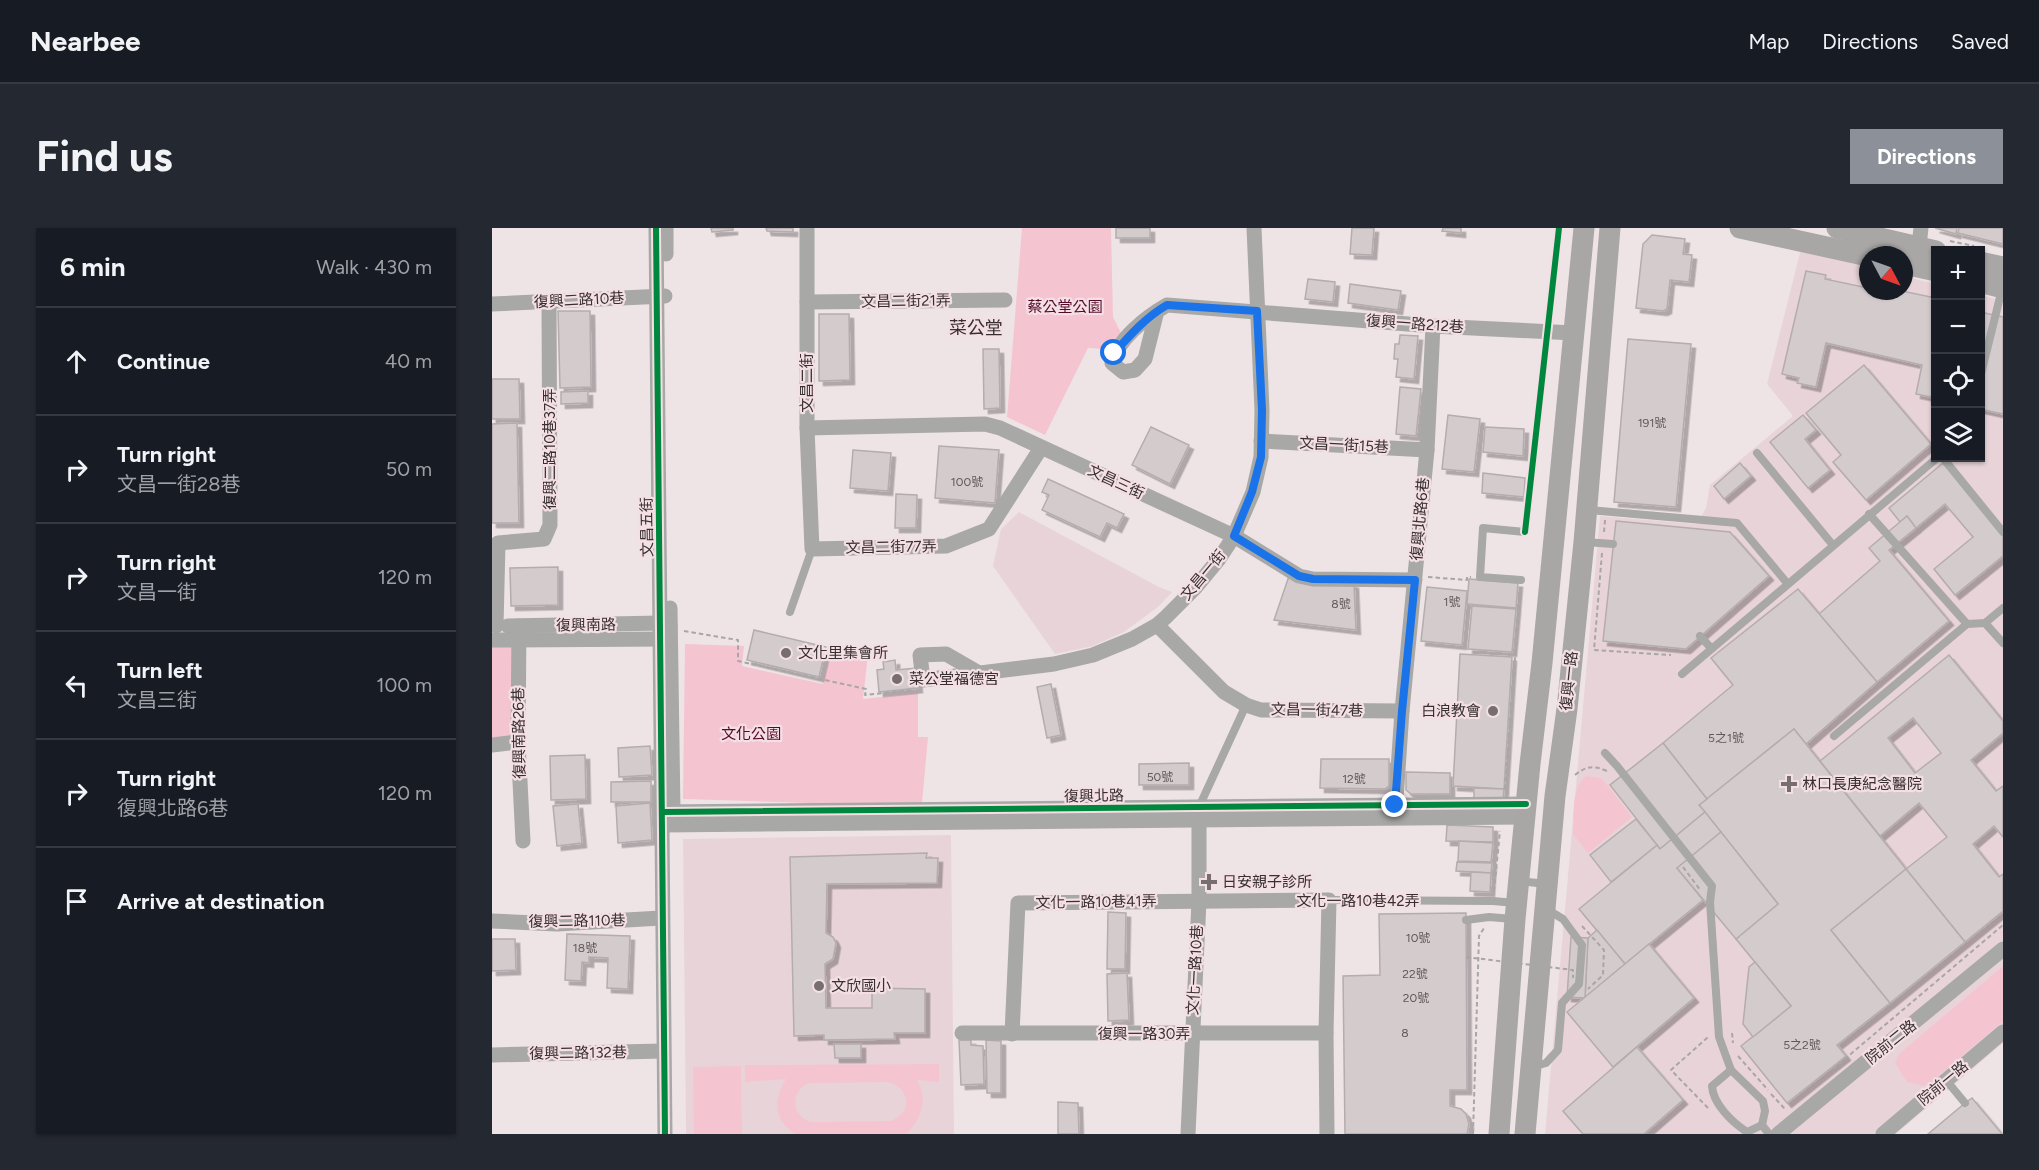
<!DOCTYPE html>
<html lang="en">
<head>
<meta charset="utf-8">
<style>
	:root { --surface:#171b24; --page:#242831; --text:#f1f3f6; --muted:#9ea1a6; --line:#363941; --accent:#8c9099 }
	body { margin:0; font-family:Figtree,"Noto Sans TC",sans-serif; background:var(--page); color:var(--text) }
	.controls { position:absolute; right:18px; top:18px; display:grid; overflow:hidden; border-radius:0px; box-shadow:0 2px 4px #0004 }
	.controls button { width:54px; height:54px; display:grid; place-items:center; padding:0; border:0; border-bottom:2px solid var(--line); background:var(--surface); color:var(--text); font:30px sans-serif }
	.compass { position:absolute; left:1367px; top:18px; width:54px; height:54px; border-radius:50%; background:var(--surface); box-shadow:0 2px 4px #0004; rotate:131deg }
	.stop { position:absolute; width:18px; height:18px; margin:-14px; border:4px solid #1a73e8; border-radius:50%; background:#fff }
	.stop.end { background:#1a73e8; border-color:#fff; box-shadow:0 2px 6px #0008 }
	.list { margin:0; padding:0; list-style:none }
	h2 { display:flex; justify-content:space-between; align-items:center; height:78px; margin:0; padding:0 24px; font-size:26px }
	h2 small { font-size:20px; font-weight:400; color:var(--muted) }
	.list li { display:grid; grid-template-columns:39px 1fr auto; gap:18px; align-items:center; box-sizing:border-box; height:108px; padding:0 24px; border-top:2px solid var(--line) }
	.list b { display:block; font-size:22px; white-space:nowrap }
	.list p { margin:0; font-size:20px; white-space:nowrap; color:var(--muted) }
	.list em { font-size:20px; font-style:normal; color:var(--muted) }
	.icon { flex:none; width:33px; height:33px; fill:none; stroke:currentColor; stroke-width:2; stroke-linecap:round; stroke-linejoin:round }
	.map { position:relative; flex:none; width:1511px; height:906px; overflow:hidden; border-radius:0px }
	header { display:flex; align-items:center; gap:36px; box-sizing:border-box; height:84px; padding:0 30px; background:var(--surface); border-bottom:2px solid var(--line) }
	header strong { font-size:28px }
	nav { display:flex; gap:33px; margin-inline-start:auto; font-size:21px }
	.intro { display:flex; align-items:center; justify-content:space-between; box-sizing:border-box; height:144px; padding:0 36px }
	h1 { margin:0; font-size:42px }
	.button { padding:15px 27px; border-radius:0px; background:var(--accent); color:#fff; font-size:21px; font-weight:700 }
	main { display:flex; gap:36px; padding:0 36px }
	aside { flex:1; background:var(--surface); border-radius:0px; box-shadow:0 2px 4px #0004 }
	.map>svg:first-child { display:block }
</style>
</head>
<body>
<header>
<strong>Nearbee</strong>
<nav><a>Map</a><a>Directions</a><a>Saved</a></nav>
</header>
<div class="intro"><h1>Find us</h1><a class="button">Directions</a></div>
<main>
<aside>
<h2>6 min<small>Walk · 430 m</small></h2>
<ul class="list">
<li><svg class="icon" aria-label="ahead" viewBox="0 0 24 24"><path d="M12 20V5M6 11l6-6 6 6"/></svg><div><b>Continue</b></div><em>40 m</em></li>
<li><svg class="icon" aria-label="right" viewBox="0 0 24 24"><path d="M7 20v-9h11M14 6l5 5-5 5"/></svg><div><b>Turn right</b><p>文昌一街28巷</p></div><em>50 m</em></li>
<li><svg class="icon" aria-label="right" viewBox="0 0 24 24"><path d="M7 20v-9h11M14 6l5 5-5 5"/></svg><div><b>Turn right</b><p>文昌一街</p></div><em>120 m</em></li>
<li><svg class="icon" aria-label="left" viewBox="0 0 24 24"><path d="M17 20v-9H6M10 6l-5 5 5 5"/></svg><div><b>Turn left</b><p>文昌三街</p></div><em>100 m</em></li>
<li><svg class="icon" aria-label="right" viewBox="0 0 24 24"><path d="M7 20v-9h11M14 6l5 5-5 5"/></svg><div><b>Turn right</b><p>復興北路6巷</p></div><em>120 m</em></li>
<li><svg class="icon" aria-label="arrive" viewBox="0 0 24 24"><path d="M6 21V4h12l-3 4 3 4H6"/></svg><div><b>Arrive at destination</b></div></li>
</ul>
</aside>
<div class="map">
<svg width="1511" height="906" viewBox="0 0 1511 906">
	<defs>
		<filter id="shadow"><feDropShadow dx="4.5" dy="4.5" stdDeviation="0" flood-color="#0004"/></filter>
	</defs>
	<rect width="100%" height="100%" fill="#eee4e6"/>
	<g fill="#e8d4d8">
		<path d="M1309,21L1376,38V63H1412V48L1443,56L1444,230H1488L1489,67L1511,73V815L1404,906H1053L1108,288L1205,296L1214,280L1218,257L1301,188L1275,156Z"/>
		<path d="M527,284L667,359L680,364L666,379L632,404L601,418L563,426L501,338L509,301Z"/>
		<path d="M459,607L462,906H194L191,611Z"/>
	</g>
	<g fill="#f4c5d1" fill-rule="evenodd">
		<path d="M530,0H619L621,89L629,105L613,121L596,120L553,207L515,189Z"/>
		<path d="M193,416L252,418L250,438L331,456L338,427H376L371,471L426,465V509H436L430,575L350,576L191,571Z"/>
		<path d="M0,418L22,419L20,511L0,512Z"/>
		<path d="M1094,548L1108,550L1113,554L1140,589L1096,625L1081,606C1082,588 1079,560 1094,548Z"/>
		<path d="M1511,738V793L1437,856L1431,858L1415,854L1403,835L1407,826Z"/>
		<path d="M447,836V854L425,852C437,872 429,892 414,906H303C281,892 281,871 294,851L253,854V837ZM395,854C419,859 421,886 398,893L319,894C299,887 298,865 316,855Z"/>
		<path d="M249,838L250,906H202L201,839Z"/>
	</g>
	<g fill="#d4cbcd" stroke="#b4acad" stroke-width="1.5" fill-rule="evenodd" filter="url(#shadow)">
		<path d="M219,0H241V2L220,4Z"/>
		<path d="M274,0H301V4L275,3Z"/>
		<rect x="624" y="0" width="34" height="10"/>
		<path d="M860,0H882L880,27L858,26Z"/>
		<path d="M951,0H969V5L950,3Z"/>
		<path d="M1443,0H1465L1464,6Z"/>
		<path d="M1467,0H1511V16L1466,5Z"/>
		<path d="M1160,7L1193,11L1191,26L1200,27L1197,54L1178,52L1175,81L1171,83L1144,80L1151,16Z"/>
		<path d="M1314,43L1334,47L1333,51L1376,60V63H1410L1444,70V170L1424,166L1430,137L1334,115L1324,159L1305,155L1307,150L1290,146Z"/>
		<path d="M816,51L843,54L841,74L813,71Z"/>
		<path d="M858,56L909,63L906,82L856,75Z"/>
		<path d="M66,83H98L99,159L68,160Z"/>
		<path d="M1488,84L1511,89V186L1488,181Z"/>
		<path d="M327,86H357L358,152L327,153Z"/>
		<path d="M908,107L926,108L922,151L904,149L906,131H902L903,116H907Z"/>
		<path d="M1136,111L1199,116L1184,279L1122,274Z"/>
		<path d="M491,121H507L508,180L492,181Z"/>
		<path d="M1372,137L1439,216L1374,272L1341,234L1349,227L1314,185Z"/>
		<path d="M0,151H27L28,191H0Z"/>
		<path d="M908,159L929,161L924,208L904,206Z"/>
		<path d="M96,163V175L69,176V164Z"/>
		<path d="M956,187L988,191L982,244L950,241Z"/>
		<path d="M1311,187L1324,202L1313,211L1338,242L1316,260L1278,214Z"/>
		<path d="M25,195L27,295H0V196Z"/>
		<path d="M659,199L697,217L678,256L640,237Z"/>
		<path d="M993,199L1032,201L1031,228L991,224Z"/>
		<path d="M447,218L507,222L503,275L443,270Z"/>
		<path d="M361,222L399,225L396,263L358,260Z"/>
		<path d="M1248,235L1259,248L1232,271L1222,258Z"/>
		<path d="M1451,235L1511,308V328L1463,367L1442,341L1481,309L1453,276L1424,300L1415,288L1408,294L1397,280Z"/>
		<path d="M991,245L1033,250L1032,269L990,265Z"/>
		<path d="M556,251L632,286L625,300L615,295L608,309L550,282L557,267L550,264Z"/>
		<path d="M404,266L425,267L424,300H403Z"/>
		<path d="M1415,288L1424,300L1397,322L1457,393L1385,454L1327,386L1388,333L1377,320Z"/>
		<path d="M1124,293L1238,304L1277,348L1194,421L1111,413Z"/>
		<path d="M66,339V377L19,378L18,340Z"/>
		<path d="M798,345L862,356L864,402L782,392Z"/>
		<path d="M977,351L1026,355L1024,380L975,376Z"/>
		<path d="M935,359L975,363L970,417L929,413Z"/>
		<path d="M1306,361L1385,454L1314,516L1302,501L1215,571L1171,515L1241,457L1219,430Z"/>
		<path d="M980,378L1024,381L1020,424L976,421Z"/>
		<path d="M262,402L334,419L327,449L255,432Z"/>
		<path d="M968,426L1020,429L1012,561L961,558Z"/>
		<path d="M1457,427L1511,493V505L1479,532L1504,563L1511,558V609L1502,598L1481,616L1507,649L1511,646V683L1473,714L1414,641L1455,609L1427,575L1388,608L1328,533ZM1421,490L1449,525L1423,545L1396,510Z"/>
		<path d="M403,432L404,442L424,440L426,460L387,464L385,442L392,441L391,434Z"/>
		<path d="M559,456L569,507L555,510L545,459Z"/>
		<path d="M1302,501L1414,641L1339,702L1398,775L1345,817L1354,828L1295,875L1249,818L1299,778L1244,711L1286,676L1207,577Z"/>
		<path d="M1171,515L1215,571L1207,577L1213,584L1168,621L1118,557Z"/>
		<path d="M158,518L160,547L127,549L126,520Z"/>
		<path d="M93,527L94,571L59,572L58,528Z"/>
		<path d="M829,531H897V558L893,561L828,560Z"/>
		<path d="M697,535V557H647V536Z"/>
		<path d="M914,544L958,545V566H919L914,562Z"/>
		<path d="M159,553V574H119V554Z"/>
		<path d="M982,560L1012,561L1011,572L982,570Z"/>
		<path d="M158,575L160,612L126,615L124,578Z"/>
		<path d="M86,576L90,615L65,618L61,578Z"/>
		<path d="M1213,584L1229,604L1185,640L1211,672L1133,736L1087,681L1165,617L1168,621Z"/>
		<path d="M1144,591L1165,617L1119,654L1098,627Z"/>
		<path d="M955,597L1001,599V614L954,613Z"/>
		<path d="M1229,604L1286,676L1244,711L1185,640Z"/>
		<path d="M967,613L1001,615L999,634L966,633Z"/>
		<path d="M435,625L434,630H446L445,655L335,656L334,705L341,709L344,715L341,731L333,736L334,780H380V760L433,761V805H402L403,811L332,812V807L302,808L298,629Z"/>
		<path d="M965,634L1000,635L999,645L964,643Z"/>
		<path d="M1414,641L1473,714L1398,775L1339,702Z"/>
		<path d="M979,644L999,645L998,664L978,663Z"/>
		<path d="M616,684L634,685L633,741H615Z"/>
		<path d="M974,685L975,862H958V878L969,881L974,886L977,896L975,906H853L851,748L888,747L887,686Z"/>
		<path d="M1105,702L1133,736L1093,770L1096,710Z"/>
		<path d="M75,706L138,708L136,761L115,760L116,730L97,729V735L90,734L89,753L73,752Z"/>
		<path d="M1079,709L1096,710L1093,770L1075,769Z"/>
		<path d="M0,711H23L24,742L0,743Z"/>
		<path d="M1157,716L1202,770L1121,839L1075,784Z"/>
		<path d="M1263,734L1299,778L1261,809L1251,796L1257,739Z"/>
		<path d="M635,745L637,792L616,793L615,746Z"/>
		<path d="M467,812H479V817L491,818L492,856L469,857Z"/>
		<path d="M494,812L509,813V865H495Z"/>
		<path d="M342,816H369V830H343Z"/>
		<path d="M1145,819L1191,872L1152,906H1091L1071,883Z"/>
		<path d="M1480,870L1510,906H1436L1473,875Z"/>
		<path d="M566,874L586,875L587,906H566Z"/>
	</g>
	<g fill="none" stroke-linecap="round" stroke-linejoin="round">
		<g stroke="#a9a6a6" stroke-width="2" stroke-dasharray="4.5 3" stroke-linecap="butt">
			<path d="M1458,13L1482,18"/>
			<path d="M1059,90L1067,0"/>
			<path d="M1034,295L1056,116"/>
			<path d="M1112,304L1113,292"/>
			<path d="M1110,325L1102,422L1179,427"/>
			<path d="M936,349L975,352V349H979"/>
			<path d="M192,403L246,412V433L374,461L373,467L421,462"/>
			<path d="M1083,547C1094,538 1101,537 1115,543"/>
			<path d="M1013,561L1028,364"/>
			<path d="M1191,639L1209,663"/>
			<path d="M1002,663L1008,603"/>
			<path d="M1090,698L1112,722L1111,747L1096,761"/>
			<path d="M1240,805L1241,815"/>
			<path d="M1246,828L1276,862"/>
			<path d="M1341,841L1511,697"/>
			<path d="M1279,866L1293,881"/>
			<path d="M1216,880L1179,842L1216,809"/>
			<path d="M981,906L987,708L992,700"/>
		</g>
		<g stroke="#a8a8a6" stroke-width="8">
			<path d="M1488,150L1510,61"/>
			<path d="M1265,225L1340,316"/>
			<path d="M1451,230L1511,304"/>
			<path d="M1097,282L1245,295L1295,355"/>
			<path d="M1377,286L1475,396L1493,395L1511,380"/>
			<path d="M1093,314L1121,316"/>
			<path d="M1029,352L988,349L991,300L1033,304"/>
			<path d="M298,384L320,321"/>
			<path d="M1493,395L1511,415"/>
			<path d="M1208,408L1219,420"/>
			<path d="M1190,446L1445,230"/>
			<path d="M1342,508L1475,396"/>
			<path d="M1113,525L1125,538L1220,658L1218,674L1227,809L1239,842L1271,873L1273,883L1270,897"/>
			<path d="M707,579L754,477"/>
			<path d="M1027,653L1054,656"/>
			<path d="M837,672L1001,673L1024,675"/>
			<path d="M974,692L997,689L1021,691"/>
			<path d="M1040,839L1054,835L1066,822L1070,775L1087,756L1090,717L1071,691L1056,682"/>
			<path d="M1239,842L1220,858C1221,876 1240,894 1255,904L1270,897"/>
			<path d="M1454,852L1473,875"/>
			<path d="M1270,897L1277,906"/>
		</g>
		<g stroke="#a8a8a6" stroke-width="15">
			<path d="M164,0L173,906"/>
			<path d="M315,0V200L320,321L454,318L497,301L549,220"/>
			<path d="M174,26V0"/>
			<path d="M1426,27L1429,0"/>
			<path d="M315,74L513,72"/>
			<path d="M0,76L173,68"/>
			<path d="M665,83L653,131L643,142L631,144L620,135C625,112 654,89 675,77L941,98L1082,105"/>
			<path d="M315,200L493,196L508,200L742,308L807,348L821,351L923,352"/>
			<path d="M769,213L935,222"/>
			<path d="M665,397L732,464L754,477L769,482L910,483"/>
			<path d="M4,398L6,315L52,311L58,297L57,74"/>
			<path d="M16,398L168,395L178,398"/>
			<path d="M27,398L26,514L31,613"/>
			<path d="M0,412L177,411"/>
			<path d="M487,445L454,426L428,427L431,452L562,436L601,427L640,411L665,397L674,389L703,360L727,331L742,308L761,264L769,229L770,182L762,0"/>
			<path d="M0,517L26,514"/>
			<path d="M171,584L1034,576"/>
			<path d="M903,586L910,483L935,222L941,98"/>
			<path d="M176,591L181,584L178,380"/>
			<path d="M170,597L1033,589"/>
			<path d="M0,693L65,696L169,690"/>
			<path d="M470,805H834"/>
			<path d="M520,806L526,675L837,672L834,805L835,906"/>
			<path d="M0,827L171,823"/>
			<path d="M696,906L707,673V582"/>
			<path d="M1286,906L1511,721"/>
			<path d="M1391,906L1511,804"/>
		</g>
		<g stroke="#a9a7a5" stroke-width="21">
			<path d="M1248,0L1376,28"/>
			<path d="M1345,0L1444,23"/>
			<path d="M1488,34L1511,39"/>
			<path d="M1412,36L1444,43"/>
			<path d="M1488,54L1511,60"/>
			<path d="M1007,906L1023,691L1038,536L1050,435L1092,0"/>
			<path d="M1033,906L1063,568L1075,481L1092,314L1118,0"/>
		</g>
		<path stroke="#a9a6a6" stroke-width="2" stroke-dasharray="4.5 3" stroke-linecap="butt" d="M974,729L1081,742V750"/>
		<defs>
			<g id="cycleway">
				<path d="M164,0L173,906"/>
				<path d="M1033,304L1067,0"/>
				<path d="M171,584L1034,576"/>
			</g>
		</defs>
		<use href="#cycleway" stroke="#f3dfe4" stroke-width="10"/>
		<use href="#cycleway" stroke="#00873e" stroke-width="6"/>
	</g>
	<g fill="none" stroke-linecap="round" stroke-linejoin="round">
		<path stroke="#1a73e8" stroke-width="8" d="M622,125C638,107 654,89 675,77L765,83L770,182L769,229L760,264L742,308L807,348L821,351L923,352L910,483L903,577"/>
	</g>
	<g fill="#776e70" stroke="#f3dfe4" stroke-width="2">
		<circle cx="294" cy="425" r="6"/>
		<circle cx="405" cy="451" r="6"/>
		<circle cx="1001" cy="483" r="6"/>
		<path d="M1294 547h6v6h6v6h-6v6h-6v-6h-6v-6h6z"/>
		<path d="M714 645h6v6h6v6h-6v6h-6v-6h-6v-6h6z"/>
		<circle cx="327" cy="758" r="6"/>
	</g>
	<g text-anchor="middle" stroke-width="4.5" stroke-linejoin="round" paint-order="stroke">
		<g font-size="12" fill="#60585a">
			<text x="1160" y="199">191號</text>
			<text x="475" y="258">100號</text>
			<text x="960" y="378">1號</text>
			<text x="849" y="380">8號</text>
			<text x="1234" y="514">5之1號</text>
			<text x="668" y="553">50號</text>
			<text x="862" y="555">12號</text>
			<text x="926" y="714">10號</text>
			<text x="93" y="724">18號</text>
			<text x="923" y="750">22號</text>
			<text x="924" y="774">20號</text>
			<text x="913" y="809">8</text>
			<text x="1310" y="821">5之2號</text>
		</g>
		<g font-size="15" fill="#372f31" stroke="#f3dfe4">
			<text transform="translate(87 72) rotate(-3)" y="5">復興二路10巷</text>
			<text transform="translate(414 73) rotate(-1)" y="5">文昌二街21弄</text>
			<text transform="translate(923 96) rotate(4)" y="5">復興一路212巷</text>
			<text transform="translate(315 155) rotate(-90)" y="5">文昌二街</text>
			<text transform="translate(852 217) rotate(3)" y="5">文昌一街15巷</text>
			<text transform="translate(58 221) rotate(-90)" y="5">復興二路10巷37弄</text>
			<text transform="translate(624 254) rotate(25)" y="5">文昌三街</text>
			<text transform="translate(928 291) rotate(-85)" y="5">復興北路6巷</text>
			<text transform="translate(155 299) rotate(-91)" y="5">文昌五街</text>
			<text transform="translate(399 319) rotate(-1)" y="5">文昌二街77弄</text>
			<text transform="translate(711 347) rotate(-50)" y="5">文昌一街</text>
			<text transform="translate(94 397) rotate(-1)" y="5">復興南路</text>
			<text transform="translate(1077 453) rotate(-84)" y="5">復興一路</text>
			<text transform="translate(825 482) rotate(1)" y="5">文昌一街47巷</text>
			<text transform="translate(27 505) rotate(-91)" y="5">復興南路26巷</text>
			<text transform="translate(602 568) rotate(-1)" y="5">復興北路</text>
			<text x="866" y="678">文化一路10巷42弄</text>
			<text transform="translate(604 674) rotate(-1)" y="5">文化一路10巷41弄</text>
			<text transform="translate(85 693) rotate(-1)" y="5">復興二路110巷</text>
			<text transform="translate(703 742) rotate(-87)" y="5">文化一路10巷</text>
			<text x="652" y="811">復興一路30弄</text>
			<text transform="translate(1399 814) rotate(-39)" y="5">院前二路</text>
			<text transform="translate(86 825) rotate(-1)" y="5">復興二路132巷</text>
			<text transform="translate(1451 855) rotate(-40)" y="5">院前一路</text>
		</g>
		<g font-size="15" fill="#560a29" stroke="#f3dfe4">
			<text x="573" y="84">蔡公堂公園</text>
			<text x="259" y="511">文化公園</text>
		</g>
		<g font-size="15" fill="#372f31" stroke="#f3dfe4" text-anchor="start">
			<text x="306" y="430">文化里集會所</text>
			<text x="417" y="456">菜公堂福德宮</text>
			<text x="989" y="488" text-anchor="end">白浪教會</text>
			<text x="1310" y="561">林口長庚紀念醫院</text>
			<text x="730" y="659">日安親子診所</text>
			<text x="339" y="763">文欣國小</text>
		</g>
		<g font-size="18" fill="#372f31" stroke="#f3dfe4">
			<text x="484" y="106">菜公堂</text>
		</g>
	</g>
</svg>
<div class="controls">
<button>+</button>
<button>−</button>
<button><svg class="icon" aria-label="locate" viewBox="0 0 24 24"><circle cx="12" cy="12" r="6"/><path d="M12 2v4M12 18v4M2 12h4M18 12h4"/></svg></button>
<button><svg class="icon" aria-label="layers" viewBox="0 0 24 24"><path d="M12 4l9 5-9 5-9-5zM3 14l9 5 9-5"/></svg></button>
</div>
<svg class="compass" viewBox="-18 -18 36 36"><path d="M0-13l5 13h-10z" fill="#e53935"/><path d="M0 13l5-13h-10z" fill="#9ea1a6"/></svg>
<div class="stop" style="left:622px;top:125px"></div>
<div class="stop end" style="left:903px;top:577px"></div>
</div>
</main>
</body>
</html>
